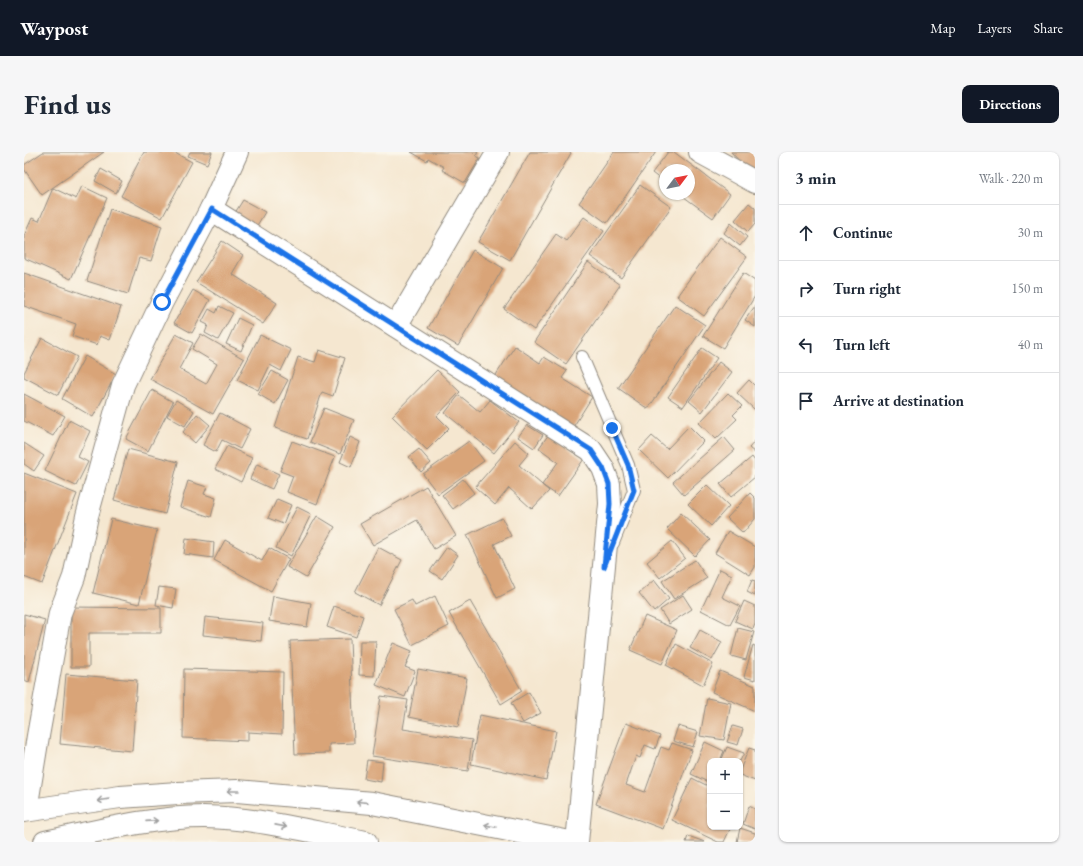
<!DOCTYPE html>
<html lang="en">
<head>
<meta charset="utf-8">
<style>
	:root { --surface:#fff; --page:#f6f6f7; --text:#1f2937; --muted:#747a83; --line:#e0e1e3; --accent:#111827 }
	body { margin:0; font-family:"EB Garamond",serif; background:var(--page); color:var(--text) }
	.controls { position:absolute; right:12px; bottom:12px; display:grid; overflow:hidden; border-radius:8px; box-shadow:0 1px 3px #0004 }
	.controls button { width:36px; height:36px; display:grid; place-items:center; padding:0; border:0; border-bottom:1px solid var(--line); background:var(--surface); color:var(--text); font:20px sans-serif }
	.compass { position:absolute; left:635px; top:12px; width:36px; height:36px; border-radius:50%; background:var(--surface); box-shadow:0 1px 3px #0004; rotate:58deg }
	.stop { position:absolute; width:12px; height:12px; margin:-9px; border:3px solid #1a73e8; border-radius:50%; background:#fff }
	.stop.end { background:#1a73e8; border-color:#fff; box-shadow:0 1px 4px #0008 }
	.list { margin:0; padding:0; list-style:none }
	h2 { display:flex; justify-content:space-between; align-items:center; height:52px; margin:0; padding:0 16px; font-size:17px }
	h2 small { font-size:13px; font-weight:400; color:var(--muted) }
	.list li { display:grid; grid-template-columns:26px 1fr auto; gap:12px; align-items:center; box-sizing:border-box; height:56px; padding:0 16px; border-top:1px solid var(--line) }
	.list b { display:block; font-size:15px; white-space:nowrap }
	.list em { font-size:13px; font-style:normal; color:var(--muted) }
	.icon { flex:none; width:22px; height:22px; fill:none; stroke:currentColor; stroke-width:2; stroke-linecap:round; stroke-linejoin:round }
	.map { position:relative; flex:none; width:731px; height:690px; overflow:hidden; border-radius:8px }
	header { display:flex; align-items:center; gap:24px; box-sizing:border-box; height:56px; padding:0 20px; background:var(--accent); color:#fff }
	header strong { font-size:19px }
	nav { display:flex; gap:22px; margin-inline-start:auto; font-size:14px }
	.intro { display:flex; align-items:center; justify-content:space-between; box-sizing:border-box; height:96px; padding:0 24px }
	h1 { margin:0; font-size:28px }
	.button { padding:10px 18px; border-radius:8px; background:var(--accent); color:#fff; font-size:14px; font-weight:700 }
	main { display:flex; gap:24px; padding:0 24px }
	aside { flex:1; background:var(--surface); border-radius:8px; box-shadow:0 1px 3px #0004 }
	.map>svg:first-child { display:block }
</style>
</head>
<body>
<header>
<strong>Waypost</strong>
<nav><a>Map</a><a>Layers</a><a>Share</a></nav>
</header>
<div class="intro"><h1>Find us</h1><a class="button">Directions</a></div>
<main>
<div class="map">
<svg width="731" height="690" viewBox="0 0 731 690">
	<rect width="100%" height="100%" fill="#fbf7ec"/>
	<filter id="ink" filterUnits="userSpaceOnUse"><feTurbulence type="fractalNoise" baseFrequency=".025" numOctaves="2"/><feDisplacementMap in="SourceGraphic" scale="8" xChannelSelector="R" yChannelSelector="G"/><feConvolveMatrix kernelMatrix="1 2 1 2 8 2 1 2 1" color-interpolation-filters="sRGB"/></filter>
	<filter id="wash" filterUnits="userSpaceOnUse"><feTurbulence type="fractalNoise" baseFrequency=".012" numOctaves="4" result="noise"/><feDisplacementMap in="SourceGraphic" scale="16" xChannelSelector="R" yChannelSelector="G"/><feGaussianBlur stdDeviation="0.9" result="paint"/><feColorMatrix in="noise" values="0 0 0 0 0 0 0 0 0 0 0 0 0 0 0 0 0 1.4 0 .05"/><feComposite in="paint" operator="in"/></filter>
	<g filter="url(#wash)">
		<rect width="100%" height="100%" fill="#f5e7d0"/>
		<g id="blocks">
			<g fill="#d9a478">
				<path d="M19,0H80L18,43L0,17V13Z"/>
				<path d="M120,0H149L168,10L138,66L97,44Z"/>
				<path d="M166,0H188L183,12L164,4Z"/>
				<path d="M387,0H454L452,4L456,6L441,31L418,18L420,15L404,6L403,9Z"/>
				<path d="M506,0H545L547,1L486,108L454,90Z"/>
				<path d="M590,0H632L583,71L555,51Z"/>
				<path d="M644,0H650L706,42L689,66L656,42H665V18H641V31L628,21Z"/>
				<path d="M707,0H731V26Z"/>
				<path d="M77,17L98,29L92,41L71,29Z"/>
				<path d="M616,33L647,55L597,126L566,104Z"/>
				<path d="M58,34L83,46L47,127L0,106V84L8,66L15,69L29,36L52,47Z"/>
				<path d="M219,48L241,60L231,77L209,64Z"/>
				<path d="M725,51L731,56V72L724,80L711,68Z"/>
				<path d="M86,57L138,74L127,109L115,106L104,142L63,129Z"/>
				<path d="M560,65L580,79L510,178L480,157L532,82L542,89Z"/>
				<path d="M707,71L723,85L716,94L700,81Z"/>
				<path d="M696,85L723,105L680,164L653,144Z"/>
				<path d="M198,89L219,103L208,122L253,151L239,172L172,130Z"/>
				<path d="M449,98L479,116L434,194L404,176Z"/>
				<path d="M564,110L596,133L542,212L510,190Z"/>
				<path d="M0,121L97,155L86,188L76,184L73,193L48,184L52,172L0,154Z"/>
				<path d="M719,121L731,129V144L699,196L679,184Z"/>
				<path d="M169,138L186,148L168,181L150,171Z"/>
				<path d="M651,153L681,173L624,257L594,236Z"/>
				<path d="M195,154L209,161L194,188L181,181L184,173L178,170L185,157L192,161Z"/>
				<path d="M731,154V175L721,168Z"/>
				<path d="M214,166L228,173L217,199L202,192Z"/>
				<path d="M152,182L169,191L155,217L182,232L193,212L168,197L177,182L220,207L189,262L126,227Z"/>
				<path d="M236,183L267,198L257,219L246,213L234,238L213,228Z"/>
				<path d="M18,186L53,205L34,243L0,225V221Z"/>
				<path d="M491,194L516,211L520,205L543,219L538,226L568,245L546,280L468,229Z"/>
				<path d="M678,196L693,206L659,255L644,245Z"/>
				<path d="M295,198L321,206L309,244L298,240L283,287L251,276L274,205L291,210Z"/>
				<path d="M61,204L92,222L69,265L38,247Z"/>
				<path d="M695,210L708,220L678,260L665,249Z"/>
				<path d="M413,218L436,240L413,264L425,276L403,298L368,264Z"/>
				<path d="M248,219L264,228L251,252L234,242Z"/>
				<path d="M725,228L731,234V258L713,241Z"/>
				<path d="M128,238L149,250L124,299L102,287Z"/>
				<path d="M704,241L718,254L709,263L713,267L692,287L675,271Z"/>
				<path d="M0,242L41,264L29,284L0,269Z"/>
				<path d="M435,243L456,260L466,248L495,270L470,301L421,261Z"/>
				<path d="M152,248L170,259L161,274L143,264Z"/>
				<path d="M300,256L330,268L316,302L286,290Z"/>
				<path d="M196,261L226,277L216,297L198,288L192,300L179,293Z"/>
				<path d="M173,262L186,273L171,291L159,280Z"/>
				<path d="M45,268L66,279L54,305L64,310L52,334L21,319Z"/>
				<path d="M503,273L519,283L510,296L494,285Z"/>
				<path d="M665,274L680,289L644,326L615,298L628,284L643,297Z"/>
				<path d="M525,282L560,307L534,344L518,333L534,310L515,296Z"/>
				<path d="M326,285L336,290L327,315L316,310Z"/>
				<path d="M700,285L711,298L660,343L649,330Z"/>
				<path d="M268,289L311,305L293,352L263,340L269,324L256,319Z"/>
				<path d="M445,289L460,309L414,342L399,322Z"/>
				<path d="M491,289L505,301L495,313L525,339L508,357L485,336L471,353L451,335Z"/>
				<path d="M731,289V301L725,296Z"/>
				<path d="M0,291L20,304L10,319L0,312Z"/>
				<path d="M203,294L228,306L217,330L191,317Z"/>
				<path d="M104,297L154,310L141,362L90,348Z"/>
				<path d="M395,297L407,311L397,320L385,305Z"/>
				<path d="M728,305L731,309V325L707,345L696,332Z"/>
				<path d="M233,312L255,322L248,337L226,327Z"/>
				<path d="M0,321L53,342L18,432L0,425Z"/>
				<path d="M439,327L450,341L429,357L418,343Z"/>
				<path d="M164,329L183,335L180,342L192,346L187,365L156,355Z"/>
				<path d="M683,333L705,354L687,374L664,352Z"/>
				<path d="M402,334L432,384L410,397L393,368L349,393L336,372Z"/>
				<path d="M726,341L731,346V367L719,381L703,366Z"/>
				<path d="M253,347L267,353L259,372L244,366Z"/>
				<path d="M273,355L287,362L267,404L252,396Z"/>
				<path d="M657,361L686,388L671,404L643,377Z"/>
				<path d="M293,364L311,375L282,426L263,415Z"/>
				<path d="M478,366L487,384L470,392L491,437L473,446L443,383Z"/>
				<path d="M87,367L133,378L115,452L69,441Z"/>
				<path d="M704,379L731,395V415L726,423L691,401Z"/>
				<path d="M162,386L190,390L189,406L160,402Z"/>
				<path d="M201,388L238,409L245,396L265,407L247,439L190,408Z"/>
				<path d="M648,389L661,406L636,426L623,410Z"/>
				<path d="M354,395L378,408L355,453L331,440Z"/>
				<path d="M423,395L434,403L418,427L406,419Z"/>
				<path d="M671,408L683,426L650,447L638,429Z"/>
				<path d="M696,417L708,423L698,445L716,454L706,473L677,458Z"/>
				<path d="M630,428L645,447L630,460L615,441Z"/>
				<path d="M728,428L731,429V444L723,440Z"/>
				<path d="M135,435L152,437L149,456L132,453Z"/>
				<path d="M659,443L668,457L645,472L636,458Z"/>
				<path d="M249,444L287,451L283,475L245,469Z"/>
				<path d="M411,444L425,474L388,493L370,457L388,448L391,454Z"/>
				<path d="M446,449L498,539L477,552L425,461Z"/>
				<path d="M720,449L731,454V472L729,477L711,469Z"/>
				<path d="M310,454L339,464L332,485L303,475Z"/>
				<path d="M47,455L137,456V481H65V515H47Z"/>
				<path d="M0,462L21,468L5,530L0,528Z"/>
				<path d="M621,464L653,478L638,512L606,498Z"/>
				<path d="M181,465L239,471L237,489L179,483Z"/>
				<path d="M714,476L730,480L722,508L707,504Z"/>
				<path d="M676,478L698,490L688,508L666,496Z"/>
				<path d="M326,487L330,591L305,592V601L271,602L266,489Z"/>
				<path d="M336,489H352L350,524L335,523Z"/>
				<path d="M369,491L388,499L381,515L391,519L381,545L352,533Z"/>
				<path d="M652,492L689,512L679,533L642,513Z"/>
				<path d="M729,493L731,494V528L720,525Z"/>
				<path d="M160,517L259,520L258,582L224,580V589L159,586Z"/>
				<path d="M394,517L443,526L434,575L385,565Z"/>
				<path d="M696,519L731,534V559L688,540Z"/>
				<path d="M42,522L113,528L108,599L36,592Z"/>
				<path d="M505,540L517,561L499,571L487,551Z"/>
				<path d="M357,544L384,548L379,577L448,588L444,619L348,604Z"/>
				<path d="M683,546L707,551L700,588L676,584Z"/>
				<path d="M456,563L532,579L522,628L447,612Z"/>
				<path d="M602,571L636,584L631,597L621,593L616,606L612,604L602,633L621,640L637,595L645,598L648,591L668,598L639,677L572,652Z"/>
				<path d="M654,574L674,580L669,595L649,589Z"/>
				<path d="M709,574L719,577L714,593L703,590Z"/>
				<path d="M681,590L700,599L696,609H686V631L667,622Z"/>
				<path d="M703,595L720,601L716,609H697Z"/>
				<path d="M725,596L731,598V629L716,623V618Z"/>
				<path d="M343,608L359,610L357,630L340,627Z"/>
				<path d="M668,626L686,635V675H707L700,690H694L648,668Z"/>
				<path d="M725,654L731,657V677L719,672Z"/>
				<path d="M716,676L731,681V690H713Z"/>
				<path d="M664,684L681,690H662Z"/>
			</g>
		</g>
	</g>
	<g filter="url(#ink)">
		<use href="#blocks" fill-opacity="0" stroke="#90897e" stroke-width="1"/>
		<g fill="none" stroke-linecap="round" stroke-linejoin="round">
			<defs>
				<path id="lane" d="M558,205L604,313L610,338L589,391"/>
				<g id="street">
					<path d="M676,0L731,30"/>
					<path d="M187,57L567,298L579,316L585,332L586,352L553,690"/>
					<path d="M372,174L474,0"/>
					<path d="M2,658L14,584L36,461L50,425L63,364L99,233L138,150L187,57L213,0"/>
				</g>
				<g id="secondary">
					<path d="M0,659L96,645L154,641L213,639L348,651L546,690"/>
					<path d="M21,690C74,679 126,665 180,665C235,666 289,680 342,690"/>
				</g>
			</defs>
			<use href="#lane" stroke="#90897e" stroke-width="14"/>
			<use href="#street" stroke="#90897e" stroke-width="24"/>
			<use href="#secondary" stroke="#90897e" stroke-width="24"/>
			<use href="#lane" stroke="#fff" stroke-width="12"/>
			<use href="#street" stroke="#fff" stroke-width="22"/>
			<use href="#secondary" stroke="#fff" stroke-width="22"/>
		</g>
		<defs><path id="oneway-shaft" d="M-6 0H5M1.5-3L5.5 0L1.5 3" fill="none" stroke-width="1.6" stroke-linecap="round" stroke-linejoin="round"/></defs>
		<g stroke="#a0a0a0">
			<use href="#oneway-shaft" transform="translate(209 639) rotate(180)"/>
			<use href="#oneway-shaft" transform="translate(79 648) rotate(172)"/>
			<use href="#oneway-shaft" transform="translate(338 650) rotate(-175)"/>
			<use href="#oneway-shaft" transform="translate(128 669) rotate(-4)"/>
			<use href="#oneway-shaft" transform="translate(257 674) rotate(11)"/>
			<use href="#oneway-shaft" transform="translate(466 674) rotate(-169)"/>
		</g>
	</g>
	<g fill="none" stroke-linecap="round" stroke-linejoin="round" filter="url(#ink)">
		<path stroke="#1a73e8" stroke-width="5" d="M138,150L188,57L567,298L579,316L585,332L586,352L580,415L610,338L604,313L588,276"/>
	</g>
</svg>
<div class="controls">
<button>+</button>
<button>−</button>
</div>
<svg class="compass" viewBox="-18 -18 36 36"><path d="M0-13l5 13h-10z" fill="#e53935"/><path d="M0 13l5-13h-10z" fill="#747a83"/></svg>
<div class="stop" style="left:138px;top:150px"></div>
<div class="stop end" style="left:588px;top:276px"></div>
</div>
<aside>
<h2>3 min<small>Walk · 220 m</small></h2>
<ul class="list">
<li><svg class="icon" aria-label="ahead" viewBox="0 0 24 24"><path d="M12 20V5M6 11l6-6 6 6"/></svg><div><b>Continue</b></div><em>30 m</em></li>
<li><svg class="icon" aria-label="right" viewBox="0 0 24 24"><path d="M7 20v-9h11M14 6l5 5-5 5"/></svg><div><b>Turn right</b></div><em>150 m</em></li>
<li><svg class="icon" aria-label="left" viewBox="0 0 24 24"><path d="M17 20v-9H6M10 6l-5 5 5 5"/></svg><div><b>Turn left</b></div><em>40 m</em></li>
<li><svg class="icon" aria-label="arrive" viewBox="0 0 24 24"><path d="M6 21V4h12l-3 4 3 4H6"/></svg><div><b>Arrive at destination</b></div></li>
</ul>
</aside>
</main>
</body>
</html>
